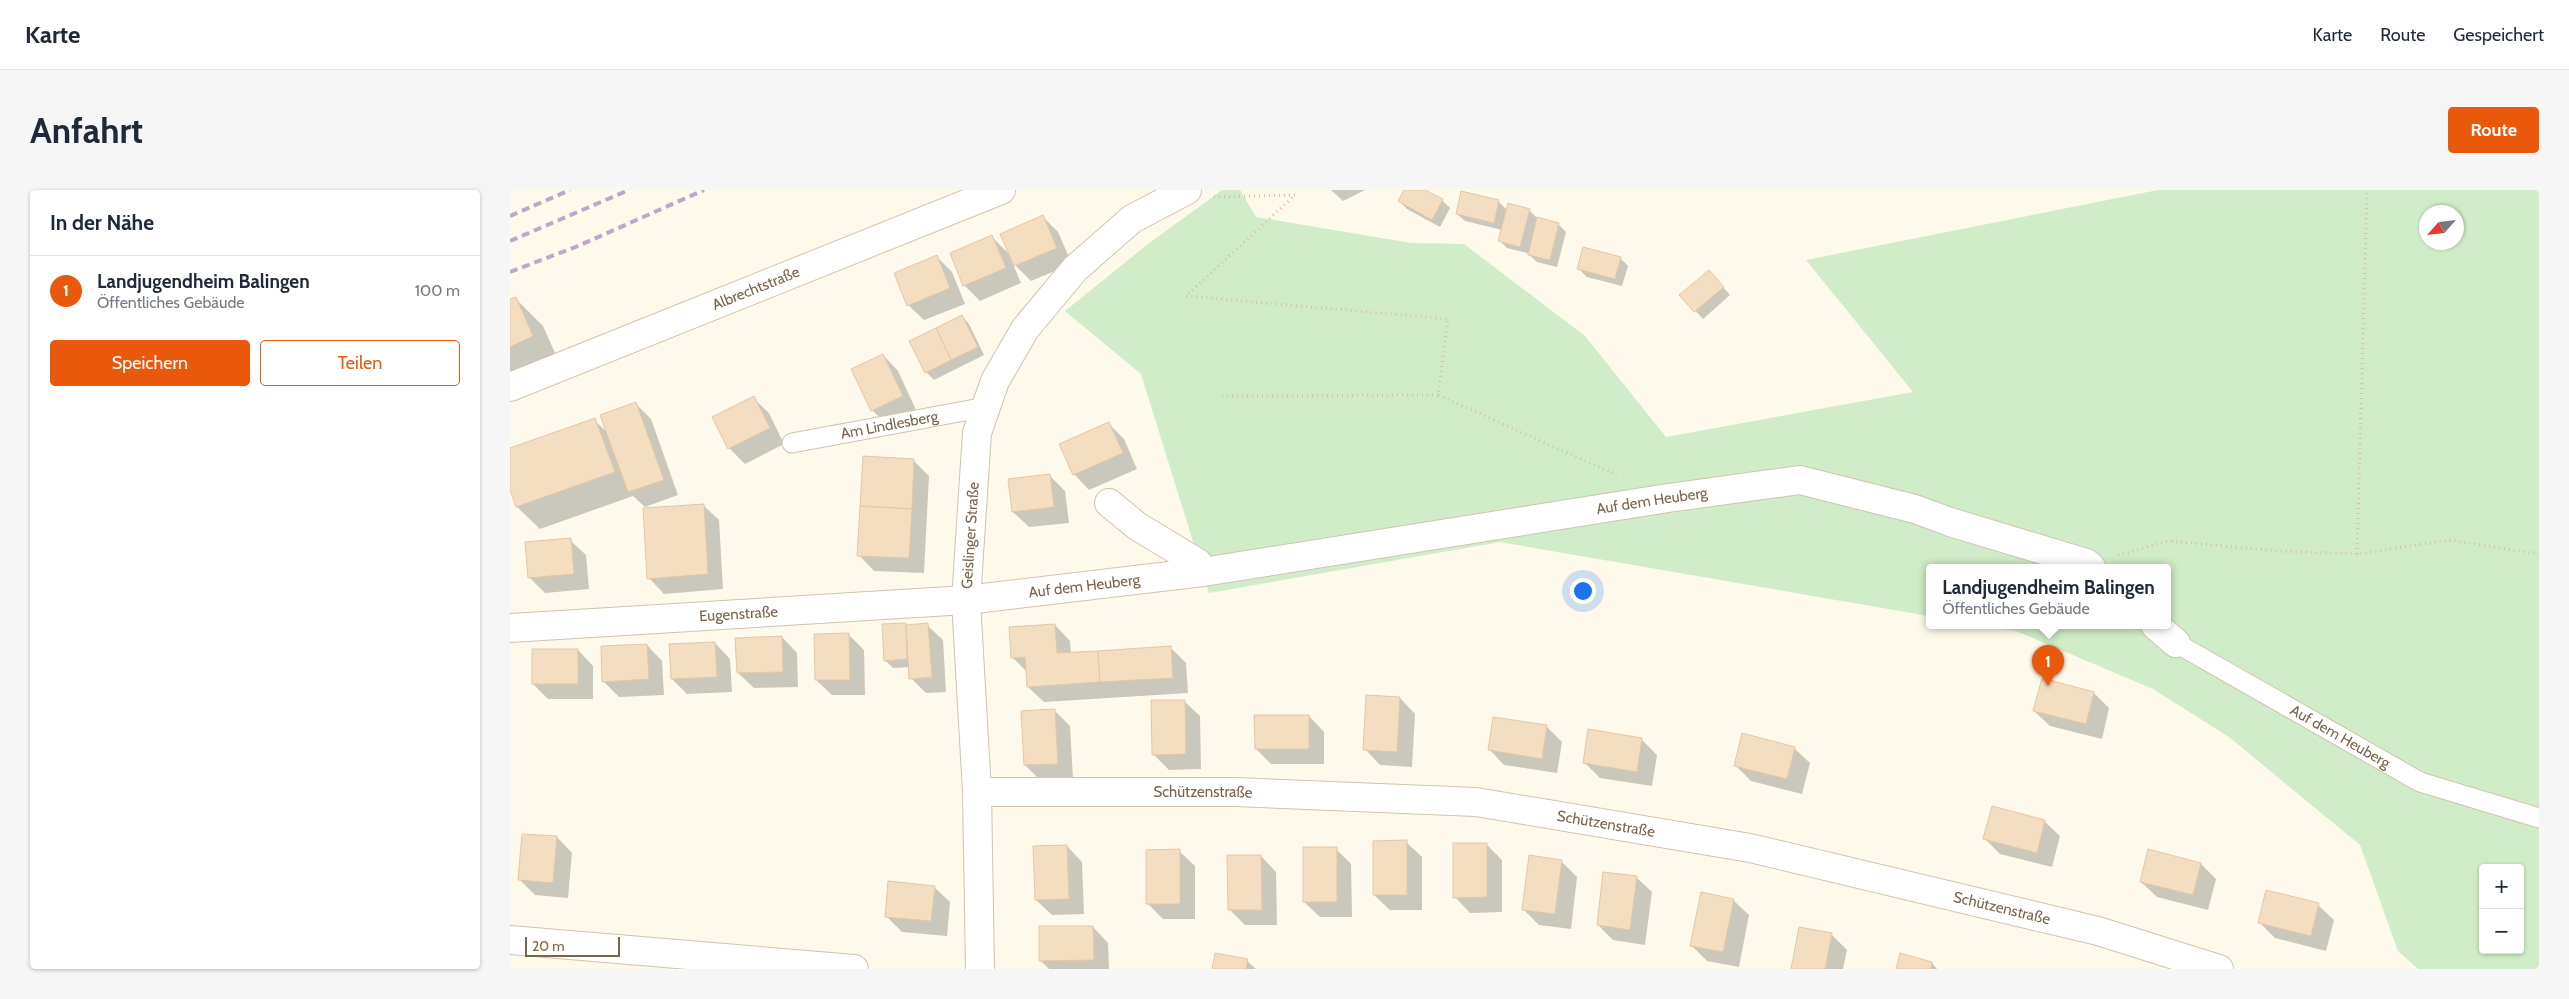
<!DOCTYPE html>
<html lang="de">
<head>
<meta charset="utf-8">
<style>
	:root { --surface:#fff; --page:#f6f6f7; --text:#1f2937; --muted:#747a83; --line:#e0e1e3; --accent:#ea580c }
	body { margin:0; font-family:Cabin,sans-serif; background:var(--page); color:var(--text) }
	.controls { position:absolute; right:15px; bottom:15px; display:grid; overflow:hidden; border-radius:5px; box-shadow:0 1px 4px #0004 }
	.controls button { width:45px; height:45px; display:grid; place-items:center; padding:0; border:0; border-bottom:1px solid var(--line); background:var(--surface); color:var(--text); font:25px sans-serif }
	.compass { position:absolute; left:1909px; top:15px; width:45px; height:45px; border-radius:50%; background:var(--surface); box-shadow:0 1px 4px #0004; rotate:243deg }
	.scale { position:absolute; left:15px; bottom:12px; width:95px; box-sizing:border-box; padding-left:5px; border:2px solid #7a644c; border-top:0; font-size:14px; line-height:18px; white-space:nowrap; color:#7a644c; -webkit-text-stroke:4px #fffcf2; paint-order:stroke }
	.you { position:absolute; left:1072px; top:400px; width:18px; height:18px; margin:-12px; border:4px solid #fff; border-radius:50%; background:#1a73e8; box-shadow:0 0 0 8px #1a73e833 }
	.badge { display:grid; place-items:center; width:32px; height:32px; border-radius:50%; background:var(--accent); color:#fff; font-size:16px; font-weight:700 }
	.pin { position:absolute; translate:-50% -41px; filter:drop-shadow(0 1px 2px #0008) }
	.pin::after { content:''; position:absolute; top:26px; width:18px; height:15px; background:inherit; clip-path:polygon(0 0,100% 0,50% 100%) }
	.popup { position:absolute; left:1416px; top:374px; width:245px; height:65px; box-sizing:border-box; display:grid; place-content:center; border-radius:5px; background:var(--surface); filter:drop-shadow(0 1px 4px #0005); font-size:16px; white-space:nowrap; color:var(--muted) }
	.popup b { font-size:19px; color:var(--text) }
	.popup::after { content:''; position:absolute; left:50%; top:100%; margin-left:-10px; border:10px solid transparent; border-top-color:var(--surface) }
	.list { margin:0; padding:0; list-style:none }
	h2 { display:flex; justify-content:space-between; align-items:center; height:65px; margin:0; padding:0 20px; font-size:21px }
	h2 small { font-size:16px; font-weight:400; color:var(--muted) }
	.list li { display:grid; grid-template-columns:32px 1fr auto; gap:15px; align-items:center; box-sizing:border-box; height:70px; padding:0 20px; border-top:1px solid var(--line) }
	.list b { display:block; font-size:19px; white-space:nowrap }
	.list p { margin:0; font-size:16px; white-space:nowrap; color:var(--muted) }
	.list em { font-size:16px; font-style:normal; color:var(--muted) }
	.actions { display:flex; gap:10px; padding:15px 20px }
	.actions a { flex:1; padding:11px 0; border:1px solid var(--accent); border-radius:5px; text-align:center; font-size:18px; color:var(--accent) }
	.actions .main { background:var(--accent); color:#fff }
	.map { position:relative; flex:none; width:2029px; height:779px; overflow:hidden; border-radius:5px }
	header { display:flex; align-items:center; gap:30px; box-sizing:border-box; height:70px; padding:0 25px; background:var(--surface); border-bottom:1px solid var(--line) }
	header strong { font-size:24px }
	nav { display:flex; gap:28px; margin-inline-start:auto; font-size:18px }
	.intro { display:flex; align-items:center; justify-content:space-between; box-sizing:border-box; height:120px; padding:0 30px }
	h1 { margin:0; font-size:35px }
	.button { padding:12px 22px; border-radius:5px; background:var(--accent); color:#fff; font-size:18px; font-weight:700 }
	main { display:flex; gap:30px; padding:0 30px }
	aside { flex:1; background:var(--surface); border-radius:5px; box-shadow:0 1px 4px #0004 }
	.map>svg:first-child { display:block }
</style>
</head>
<body>
<header>
<strong>Karte</strong>
<nav><a>Karte</a><a>Route</a><a>Gespeichert</a></nav>
</header>
<div class="intro"><h1>Anfahrt</h1><a class="button">Route</a></div>
<main>
<aside>
<h2>In der Nähe<small></small></h2>
<ul class="list">
<li><span class="badge">1</span><div><b>Landjugendheim Balingen</b><p>Öffentliches Gebäude</p></div><em>100 m</em></li>
</ul>
<div class="actions"><a class="main">Speichern</a><a>Teilen</a></div>
</aside>
<div class="map">
<svg width="2029" height="779" viewBox="0 0 2029 779">
	<rect width="100%" height="100%" fill="#fdf9eb"/>
	<path fill="#d1ecc8" fill-rule="evenodd" d="M712,0H730L746,27L901,53L954,54L1075,146L1156,247L1403,202L1296,70L1648,0H2029V779H1908L1888,761L1850,655L1719,547L1643,499L1506,441L1469,435H1657V377H1419V426L990,352L699,403L631,184L555,121L638,54ZM1916,22H1946V52H1916ZM1973,678H2010V760H1973Z"/>
	<g fill="#0003">
		<path d="M821,0H855L833,11Z"/>
		<path d="M895,0H912L932,10L940,18L930,37L897,19L889,11Z"/>
		<path d="M988,11L997,20H1019L1027,28L1048,34L1056,42L1047,77L1027,72L1017,63L997,58L989,50L992,40L955,31L947,24Z"/>
		<path d="M533,27L548,42L562,74L521,91L502,72L511,93L470,111L454,95L482,47L501,66Z"/>
		<path d="M427,67L442,82L455,114L414,130L398,115Z"/>
		<path d="M1110,68L1118,76L1112,96L1077,87L1069,79Z"/>
		<path d="M1206,89L1220,105L1193,129L1171,105Z"/>
		<path d="M5,108L33,136L50,174L0,192V111Z"/>
		<path d="M452,126L459,134L474,165L424,190L416,182Z"/>
		<path d="M373,165L388,181L407,222L377,235L362,220Z"/>
		<path d="M243,208L259,223L274,254L235,274L219,258Z"/>
		<path d="M126,214L141,229L168,305L135,317L123,306L30,339L7,317L0,296V260L84,230L98,243Z"/>
		<path d="M599,234L614,249L627,279L579,300L564,284Z"/>
		<path d="M404,271L419,286L414,383L364,381L349,365Z"/>
		<path d="M539,285L555,301L559,333L519,337L503,322L499,290Z"/>
		<path d="M193,315L209,330L213,399L154,404L139,388Z"/>
		<path d="M60,350L76,365L79,399L35,403L19,387Z"/>
		<path d="M417,435L433,450L436,502L416,503L401,488L400,477L383,478L375,470L397,436Z"/>
		<path d="M545,435L560,451L561,463L660,457L676,473L678,503L534,512L518,497L517,482L502,467Z"/>
		<path d="M339,445L354,460L355,505H322L306,490Z"/>
		<path d="M272,447L287,463L288,497L244,498L228,483Z"/>
		<path d="M205,453L220,469L222,502L177,504L162,489Z"/>
		<path d="M137,455L152,471L154,505L109,507L93,491Z"/>
		<path d="M68,460L83,476V509H38L23,494Z"/>
		<path d="M1584,503L1599,518L1592,549L1540,536L1524,521Z"/>
		<path d="M890,508L905,524L902,577L870,575L855,559Z"/>
		<path d="M674,511L690,526L691,579L659,580L643,564Z"/>
		<path d="M544,520L560,536L563,589L530,590L515,575Z"/>
		<path d="M799,526L814,542V574H761L746,559Z"/>
		<path d="M1036,536L1052,552L1047,583L994,575L979,559Z"/>
		<path d="M1131,549L1147,565L1142,596L1090,588L1074,572Z"/>
		<path d="M1284,558L1300,573L1292,604L1241,591L1225,575Z"/>
		<path d="M1534,631L1550,646L1542,677L1490,664L1475,649Z"/>
		<path d="M47,647L62,663L58,708L25,705L9,689Z"/>
		<path d="M896,652L912,667V720H880L864,705Z"/>
		<path d="M976,654L992,670V722L960,723L945,707Z"/>
		<path d="M557,656L572,672L574,724L542,725L526,710Z"/>
		<path d="M826,659L841,674L842,727H810L794,712Z"/>
		<path d="M669,661L685,676V729H653L638,714Z"/>
		<path d="M1639,661L1691,674L1706,689L1698,720L1647,707L1631,692Z"/>
		<path d="M751,666L766,682L767,735H735L719,719Z"/>
		<path d="M1051,671L1067,687L1061,739L1029,735L1013,719Z"/>
		<path d="M1126,687L1142,702L1135,755L1103,750L1088,735Z"/>
		<path d="M424,697L440,712L437,746L392,742L376,726Z"/>
		<path d="M1223,710L1239,725L1229,777L1197,771L1182,756Z"/>
		<path d="M1808,715L1824,730L1816,761L1765,748L1749,732Z"/>
		<path d="M583,737L598,753L599,779H539L530,770Z"/>
		<path d="M1321,744L1337,760L1333,779H1282Z"/>
		<path d="M737,771L746,779H703Z"/>
		<path d="M1422,773L1427,779H1387Z"/>
	</g>
	<g fill="#f3dec2" stroke="#e7c7a2">
		<path d="M894,0H915L933,9L922,30L888,11Z"/>
		<path d="M951,1L989,10L984,33L946,24Z"/>
		<path d="M998,13L1020,19L1010,57L988,51Z"/>
		<path d="M533,25L547,58L504,76L490,44Z"/>
		<path d="M1027,27L1049,33L1040,70L1018,65Z"/>
		<path d="M482,45L496,78L453,96L440,63Z"/>
		<path d="M1073,57L1111,67L1105,89L1067,79Z"/>
		<path d="M427,65L440,98L397,116L384,83Z"/>
		<path d="M1199,80L1214,97L1184,122L1169,105Z"/>
		<path d="M6,107L23,146L0,157V109Z"/>
		<path d="M452,125L468,157L441,170L426,138Z"/>
		<path d="M426,138L441,170L415,183L399,151Z"/>
		<path d="M373,164L393,206L361,221L341,179Z"/>
		<path d="M244,206L260,238L218,259L202,227Z"/>
		<path d="M126,212L154,290L118,302L90,225Z"/>
		<path d="M85,228L105,282L6,317L0,300V258Z"/>
		<path d="M599,232L613,263L563,285L549,254Z"/>
		<path d="M353,266L404,269L402,319L350,316Z"/>
		<path d="M540,284L544,317L502,322L498,289Z"/>
		<path d="M194,314L198,384L137,389L133,318Z"/>
		<path d="M350,316L402,319L399,368L347,366Z"/>
		<path d="M61,348L64,384L18,388L15,352Z"/>
		<path d="M396,433L397,469L374,471L372,434Z"/>
		<path d="M418,433L422,487L399,489L396,435Z"/>
		<path d="M545,434L547,463L588,461L590,492L517,497L515,467L501,468L499,437Z"/>
		<path d="M339,443L340,490H305L304,444Z"/>
		<path d="M272,446L273,482L227,483L225,448Z"/>
		<path d="M205,452L207,487L161,489L159,454Z"/>
		<path d="M137,454L139,489L92,492L91,456Z"/>
		<path d="M661,456L663,488L590,492L588,461Z"/>
		<rect x="22" y="459" width="46" height="35"/>
		<path d="M1532,488L1584,502L1576,534L1523,521Z"/>
		<path d="M856,505L890,507L887,562L853,560Z"/>
		<path d="M641,510H675L676,564L642,565Z"/>
		<path d="M545,519L548,574L514,575L511,521Z"/>
		<path d="M744,525H799V559H745Z"/>
		<path d="M983,527L1037,535L1032,569L978,560Z"/>
		<path d="M1078,539L1132,548L1127,582L1073,573Z"/>
		<path d="M1232,543L1285,557L1277,589L1224,576Z"/>
		<path d="M1482,616L1535,630L1527,663L1473,649Z"/>
		<path d="M12,644L47,646L43,693L8,690Z"/>
		<path d="M897,650V705H863V651Z"/>
		<path d="M943,653H977V707L943,708Z"/>
		<path d="M557,655L559,709L525,710L523,656Z"/>
		<rect x="793" y="657" width="34" height="55"/>
		<path d="M670,659V714H636V660Z"/>
		<path d="M1638,659L1691,673L1683,705L1630,692Z"/>
		<path d="M717,665H751L752,720H718Z"/>
		<path d="M1019,665L1052,670L1045,724L1012,720Z"/>
		<path d="M1093,682L1127,686L1120,740L1087,735Z"/>
		<path d="M378,691L425,696L421,731L375,727Z"/>
		<path d="M1756,700L1809,713L1801,746L1748,733Z"/>
		<path d="M1191,702L1224,709L1213,762L1180,756Z"/>
		<path d="M529,736H583L584,770L529,771Z"/>
		<path d="M1289,737L1322,743L1315,779H1281Z"/>
		<path d="M705,763L738,769L736,779H702Z"/>
		<path d="M1390,763L1422,772L1421,779H1386Z"/>
	</g>
	<g fill="none" stroke-linecap="round" stroke-linejoin="round">
		<defs>
			<g id="lane">
				<path id="s1" d="M282,253L476,217"/>
				<path id="s2" d="M1666,453L1910,592L2029,628"/>
			</g>
			<g id="street">
				<path d="M599,313L627,336L688,373L693,382"/>
				<path d="M1645,435L1666,453"/>
				<path id="s3" d="M0,438L456,410L693,382L1158,308L1290,290L1405,319L1440,332L1576,373L1581,377"/>
				<path id="s4" d="M467,602H725L966,612L1240,658L1588,741L1709,779"/>
				<path d="M0,750L344,779"/>
				<path id="s5" d="M470,779L467,602L456,410L467,243L485,191L515,139L565,79L622,29L677,0"/>
			</g>
			<g id="secondary">
				<path id="s6" d="M0,197L491,0"/>
			</g>
		</defs>
		<use href="#lane" stroke="#d1c3af" stroke-width="21"/>
		<use href="#street" stroke="#d1c3af" stroke-width="30"/>
		<use href="#secondary" stroke="#d4c4ad" stroke-width="30"/>
		<g stroke="#d9c1a4" stroke-width="3" stroke-dasharray="1 4" stroke-linecap="butt">
			<path d="M704,7L785,5L676,106L938,129L928,205L1107,285"/>
			<path d="M712,206L928,205"/>
			<path d="M1847,364L1857,0"/>
			<path d="M1608,365L1659,351L1769,361L1847,364L1939,350L2029,364"/>
		</g>
		<use href="#lane" stroke="#fff" stroke-width="19"/>
		<use href="#street" stroke="#fff" stroke-width="28"/>
		<use href="#secondary" stroke="#fff" stroke-width="28"/>
		<g stroke="#bfa7c9" stroke-width="4" stroke-dasharray="8 5" stroke-linecap="butt">
			<path d="M0,26L60,0"/>
			<path d="M0,51L119,0"/>
			<path d="M0,82L68,56L194,0"/>
		</g>
	</g>
	<g text-anchor="middle" stroke-width="4.5" stroke-linejoin="round" paint-order="stroke">
		<g font-size="15" fill="#7a644c" stroke="#fffcf2">
			<text dy="5" stroke="none"><textPath href="#s6" startOffset="265">Albrechtstraße</textPath></text>
			<text dy="5" stroke="none"><textPath href="#s1" startOffset="99">Am Lindlesberg</textPath></text>
			<text dy="5" stroke="none"><textPath href="#s3" startOffset="1150">Auf dem Heuberg</textPath></text>
			<text dy="5" stroke="none"><textPath href="#s5" startOffset="434">Geislinger Straße</textPath></text>
			<text dy="5" stroke="none"><textPath href="#s3" startOffset="576">Auf dem Heuberg</textPath></text>
			<text dy="5" stroke="none"><textPath href="#s3" startOffset="229">Eugenstraße</textPath></text>
			<text dy="5" stroke="none"><textPath href="#s2" startOffset="189">Auf dem Heuberg</textPath></text>
			<text dy="5" stroke="none"><textPath href="#s4" startOffset="226">Schützenstraße</textPath></text>
			<text dy="5" stroke="none"><textPath href="#s4" startOffset="631">Schützenstraße</textPath></text>
			<text dy="5" stroke="none"><textPath href="#s4" startOffset="1036">Schützenstraße</textPath></text>
		</g>
	</g>
</svg>
<div class="controls">
<button>+</button>
<button>−</button>
</div>
<svg class="compass" viewBox="-18 -18 36 36"><path d="M0-13l5 13h-10z" fill="#e53935"/><path d="M0 13l5-13h-10z" fill="#747a83"/></svg>
<div class="scale">20 m</div>
<div class="you"></div>
<div class="pin badge" style="left:1538px;top:496px">1</div>
<div class="popup"><b>Landjugendheim Balingen</b>Öffentliches Gebäude</div>
</div>
</main>
</body>
</html>
